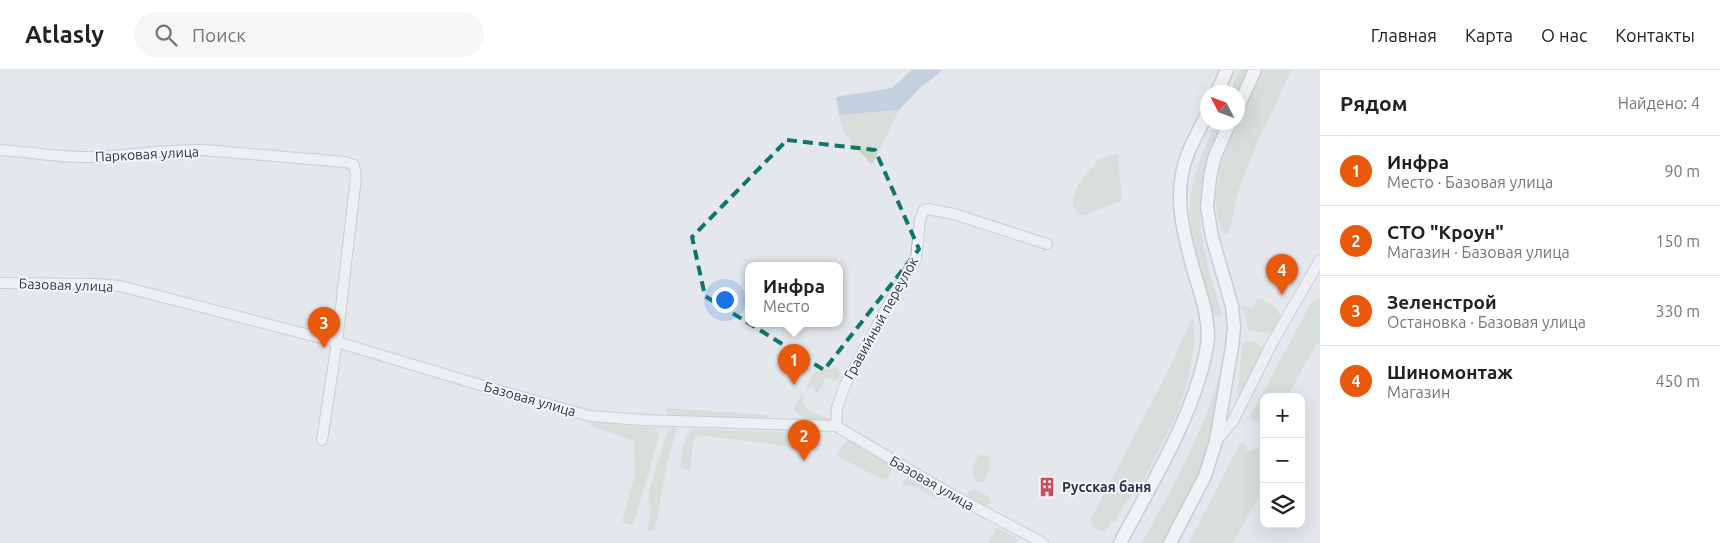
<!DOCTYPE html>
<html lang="ru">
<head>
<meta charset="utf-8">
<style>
	:root { --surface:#fff; --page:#f6f6f6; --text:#222; --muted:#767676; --line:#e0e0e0; --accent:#ea580c }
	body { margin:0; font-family:Ubuntu,sans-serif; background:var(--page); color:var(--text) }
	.controls { position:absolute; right:15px; bottom:15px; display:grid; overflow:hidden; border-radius:10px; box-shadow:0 5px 20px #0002 }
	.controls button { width:45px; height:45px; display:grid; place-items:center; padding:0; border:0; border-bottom:1px solid var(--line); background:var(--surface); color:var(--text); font:25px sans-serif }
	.compass { position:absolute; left:1200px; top:15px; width:45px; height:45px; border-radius:50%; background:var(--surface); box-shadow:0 5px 20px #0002; rotate:312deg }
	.you { position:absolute; left:724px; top:229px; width:18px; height:18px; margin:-12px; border:4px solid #fff; border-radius:50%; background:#1a73e8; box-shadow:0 0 0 8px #1a73e833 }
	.badge { display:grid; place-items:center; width:32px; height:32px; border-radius:50%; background:var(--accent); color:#fff; font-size:16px; font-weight:700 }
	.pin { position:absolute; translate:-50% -41px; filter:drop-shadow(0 1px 2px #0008) }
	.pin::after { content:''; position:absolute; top:26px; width:18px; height:15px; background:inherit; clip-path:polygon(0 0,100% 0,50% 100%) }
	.popup { position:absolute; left:745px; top:192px; width:98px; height:65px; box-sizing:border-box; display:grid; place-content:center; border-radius:10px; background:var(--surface); filter:drop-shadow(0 1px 4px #0005); font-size:16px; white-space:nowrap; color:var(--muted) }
	.popup b { font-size:19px; color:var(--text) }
	.popup::after { content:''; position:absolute; left:50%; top:100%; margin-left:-10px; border:10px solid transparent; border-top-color:var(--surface) }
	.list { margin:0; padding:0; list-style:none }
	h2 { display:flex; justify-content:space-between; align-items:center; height:65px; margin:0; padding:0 20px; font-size:21px }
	h2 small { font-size:16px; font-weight:400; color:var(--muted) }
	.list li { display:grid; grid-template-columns:32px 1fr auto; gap:15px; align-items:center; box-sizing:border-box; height:70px; padding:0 20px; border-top:1px solid var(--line) }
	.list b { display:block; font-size:19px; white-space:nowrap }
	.list p { margin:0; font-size:16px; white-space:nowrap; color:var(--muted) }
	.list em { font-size:16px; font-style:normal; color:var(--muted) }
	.icon { flex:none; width:28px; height:28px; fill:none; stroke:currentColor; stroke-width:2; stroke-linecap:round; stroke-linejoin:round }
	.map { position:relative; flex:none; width:1320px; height:473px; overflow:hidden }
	header { display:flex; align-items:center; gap:30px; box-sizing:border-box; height:70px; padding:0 25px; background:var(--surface); border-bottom:1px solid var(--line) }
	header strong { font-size:24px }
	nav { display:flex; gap:28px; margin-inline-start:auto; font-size:18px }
	.search { width:350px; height:45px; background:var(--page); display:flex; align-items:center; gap:12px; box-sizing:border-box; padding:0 18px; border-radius:28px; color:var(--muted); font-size:19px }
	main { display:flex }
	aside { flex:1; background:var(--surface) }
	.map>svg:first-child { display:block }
</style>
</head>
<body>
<header>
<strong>Atlasly</strong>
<div class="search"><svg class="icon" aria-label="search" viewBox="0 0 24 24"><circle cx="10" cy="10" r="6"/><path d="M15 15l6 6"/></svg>Поиск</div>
<nav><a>Главная</a><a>Карта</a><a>О нас</a><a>Контакты</a></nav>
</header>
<main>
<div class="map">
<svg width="1320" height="473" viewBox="0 0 1320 473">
	<rect width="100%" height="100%" fill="#e4e7ec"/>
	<g fill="#c9d6c5">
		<path d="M1240,0H1249L1238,25V22H1229Z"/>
		<path d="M1264,0H1291C1273,42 1249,85 1236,129C1234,138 1232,160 1227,166C1210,153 1217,109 1222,92C1233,60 1250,30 1264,0Z"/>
		<path d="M899,40L872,95C857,77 843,69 839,45Z"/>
		<path d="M1216,53H1225C1219,65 1212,78 1208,91C1189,143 1208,196 1222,246L1214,247C1202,207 1184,161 1192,118C1197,95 1206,74 1216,53Z"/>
		<path d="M1118,83L1122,131L1082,146L1073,136V128L1078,115L1098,90Z"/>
		<path d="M1257,228C1269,231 1276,237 1283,248C1271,266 1270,263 1249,261L1241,234L1252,239Z"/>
		<path d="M1320,228V275L1316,274L1290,322L1296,327H1264V355L1249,348L1311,233Z"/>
		<path d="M1191,250H1194V276L1188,310L1177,344L1144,410L1124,435L1115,452L1110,453L1105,463L1093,457L1091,449L1171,295Z"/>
		<path d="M1249,271C1257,273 1263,275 1263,284L1240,328L1237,325L1242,274Z"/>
		<path d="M837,297L841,307L834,311L825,307L823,316L816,324L812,316L808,319L806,317L815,302Z"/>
		<path d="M1219,306H1223L1214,358L1201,406L1164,473H1142C1171,419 1202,366 1219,306Z"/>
		<path d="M801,325L804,326L803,333C810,342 817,345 829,348L831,352L814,353L793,340Z"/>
		<path d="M667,338L767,345L768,349L766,350L670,345L666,343Z"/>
		<path d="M591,350L622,355L651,356L656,358L659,366L634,454L631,455L622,452L635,405L634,371L591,356L589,351Z"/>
		<path d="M676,356L677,359L666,398L656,456L651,461H647L651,437L648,430L649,422L667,362L670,358Z"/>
		<path d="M694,359L782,362L801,366L802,369L795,380L785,376L699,365L693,370L691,397L688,401L680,397L683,376L687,364Z"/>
		<path d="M851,370L892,394L894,397L887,409L883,410L839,387L837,383L846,371Z"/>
		<path d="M1244,372L1247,381L1258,378L1264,381V417L1233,473H1189L1240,373Z"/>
		<path d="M979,384L989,386C994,395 988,405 983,412H977C968,402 974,394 979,384Z"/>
		<path d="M912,406L940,423L936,429L916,417L903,415V410Z"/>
		<path d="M976,419L986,425L992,432C986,441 974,432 967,428V424L971,420Z"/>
		<path d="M997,458L1019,469L1016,473H988Z"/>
	</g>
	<path fill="#9fb4cc" d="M912,0H943L920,18L899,40L839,45L836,27L892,18Z"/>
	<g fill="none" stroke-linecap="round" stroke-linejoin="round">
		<defs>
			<g id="minor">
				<path d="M0,80C31,82 61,88 92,87C129,86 166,79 203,80L345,92L354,95L356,107L337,272L322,370"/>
				<path d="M0,213L95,214L120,216L337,272L507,323L590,346L643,350L836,356L947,422L1043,473"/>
				<path d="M836,356L837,338L845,315L902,210L916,189L920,149L924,140L927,139L954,144L1047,174"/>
				<path d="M1216,371L1233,351L1272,273L1320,190"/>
			</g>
			<g id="major">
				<path d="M1217,22L1227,0"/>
				<path d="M1238,37L1255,0"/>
				<path d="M1120,473C1149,418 1184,362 1201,302C1204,291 1207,279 1208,268C1208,245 1201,224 1194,202C1183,162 1172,123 1188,83C1194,69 1201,56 1208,42"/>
				<path d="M1170,473L1205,406L1216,371L1232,277L1234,258L1232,236L1212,167L1207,137L1210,107L1215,86L1230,52"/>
			</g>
		</defs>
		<use href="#minor" stroke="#a9aeb7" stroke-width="12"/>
		<use href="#major" stroke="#a3abb8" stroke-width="15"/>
		<use href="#minor" stroke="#f7f8fa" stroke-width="10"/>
		<use href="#major" stroke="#fff" stroke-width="12"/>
	</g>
	<path d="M0 0H1320V473H0ZM787,70L875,80L919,179L824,300L705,226L692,167Z" fill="#e4e7ec" fill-opacity=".55" fill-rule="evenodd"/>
	<path fill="none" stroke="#0f766e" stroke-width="4" stroke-dasharray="10 6" stroke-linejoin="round" d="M787,70L875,80L919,179L824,300L705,226L692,167Z"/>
	<defs>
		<symbol id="building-bare" viewBox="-9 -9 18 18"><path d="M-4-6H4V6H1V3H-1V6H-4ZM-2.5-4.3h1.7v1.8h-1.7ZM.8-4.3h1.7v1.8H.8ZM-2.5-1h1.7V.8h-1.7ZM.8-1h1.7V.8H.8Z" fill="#d1495b" stroke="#f4f6f9" stroke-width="2.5" paint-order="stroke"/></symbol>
	</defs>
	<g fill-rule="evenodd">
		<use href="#building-bare" x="1033" y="403" width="28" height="28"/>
	</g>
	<g text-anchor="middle" stroke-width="4" stroke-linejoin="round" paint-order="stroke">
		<g font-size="14" fill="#2b3445" stroke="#f4f6f9">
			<text transform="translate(147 84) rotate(-3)" y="5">Парковая улица</text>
			<text transform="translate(66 215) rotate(2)" y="5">Базовая улица</text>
			<text transform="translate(881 248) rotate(-61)" y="5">Гравийный переулок</text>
			<text transform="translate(530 329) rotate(16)" y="5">Базовая улица</text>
			<text transform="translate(932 413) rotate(30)" y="5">Базовая улица</text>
		</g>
		<g font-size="14" font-weight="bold" fill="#2b3445" stroke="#f4f6f9" text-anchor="start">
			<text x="1062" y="422">Русская баня</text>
		</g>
	</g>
</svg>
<div class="controls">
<button>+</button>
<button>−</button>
<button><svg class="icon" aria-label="layers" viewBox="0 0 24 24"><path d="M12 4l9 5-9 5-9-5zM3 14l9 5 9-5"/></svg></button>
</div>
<svg class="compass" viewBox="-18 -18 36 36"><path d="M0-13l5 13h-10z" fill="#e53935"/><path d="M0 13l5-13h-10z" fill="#767676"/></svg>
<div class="you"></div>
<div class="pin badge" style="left:794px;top:315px">1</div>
<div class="popup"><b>Инфра</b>Место</div>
<div class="pin badge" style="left:804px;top:391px">2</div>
<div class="pin badge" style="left:324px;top:278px">3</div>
<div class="pin badge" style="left:1282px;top:225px">4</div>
</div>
<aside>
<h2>Рядом<small>Найдено: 4</small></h2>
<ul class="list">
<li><span class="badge">1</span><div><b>Инфра</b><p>Место · Базовая улица</p></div><em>90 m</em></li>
<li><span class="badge">2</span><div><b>СТО &quot;Кроун&quot;</b><p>Магазин · Базовая улица</p></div><em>150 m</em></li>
<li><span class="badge">3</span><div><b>Зеленстрой</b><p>Остановка · Базовая улица</p></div><em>330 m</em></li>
<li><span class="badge">4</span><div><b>Шиномонтаж</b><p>Магазин</p></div><em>450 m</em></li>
</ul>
</aside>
</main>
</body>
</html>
